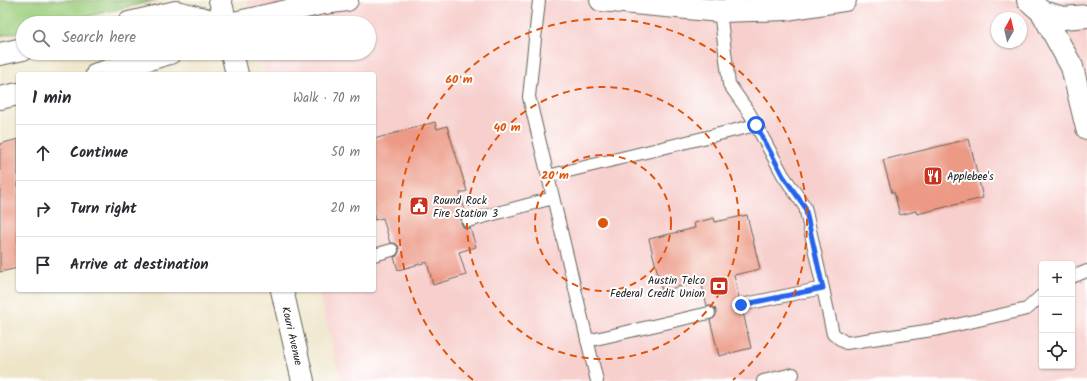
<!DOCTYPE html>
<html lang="en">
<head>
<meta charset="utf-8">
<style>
	:root { --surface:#fff; --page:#f2f2f3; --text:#2b2b33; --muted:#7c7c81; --line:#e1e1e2 }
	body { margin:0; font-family:Kalam,sans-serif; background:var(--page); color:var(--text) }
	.controls { position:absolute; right:12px; bottom:12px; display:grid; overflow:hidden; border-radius:4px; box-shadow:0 1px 3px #0004 }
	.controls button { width:36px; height:36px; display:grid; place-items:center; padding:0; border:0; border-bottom:1px solid var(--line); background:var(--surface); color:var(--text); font:20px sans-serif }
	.compass { position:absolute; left:991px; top:12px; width:36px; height:36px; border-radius:50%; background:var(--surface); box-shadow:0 1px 3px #0004; rotate:8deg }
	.stop { position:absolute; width:12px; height:12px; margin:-9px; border:3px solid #2563eb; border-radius:50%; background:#fff }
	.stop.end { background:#2563eb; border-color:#fff; box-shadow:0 1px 4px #0008 }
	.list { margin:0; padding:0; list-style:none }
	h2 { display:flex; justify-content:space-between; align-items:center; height:52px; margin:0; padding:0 16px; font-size:17px }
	h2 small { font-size:13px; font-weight:400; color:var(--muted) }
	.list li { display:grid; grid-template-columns:26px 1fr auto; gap:12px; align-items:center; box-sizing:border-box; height:56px; padding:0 16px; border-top:1px solid var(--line) }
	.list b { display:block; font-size:15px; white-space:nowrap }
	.list em { font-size:13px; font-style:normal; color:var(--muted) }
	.icon { flex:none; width:22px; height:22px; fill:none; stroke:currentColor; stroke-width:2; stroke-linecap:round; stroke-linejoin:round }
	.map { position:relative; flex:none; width:1087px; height:381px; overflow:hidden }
	.search { position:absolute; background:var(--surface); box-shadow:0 1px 3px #0004; left:16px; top:16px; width:360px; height:44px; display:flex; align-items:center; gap:10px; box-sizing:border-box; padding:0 14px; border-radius:22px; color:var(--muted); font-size:15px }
	.panel { position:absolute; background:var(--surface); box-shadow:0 1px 3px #0004; left:16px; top:72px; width:360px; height:220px; border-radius:4px }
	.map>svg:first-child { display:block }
</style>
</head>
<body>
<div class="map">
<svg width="1087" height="381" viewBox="0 0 1087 381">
	<rect width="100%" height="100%" fill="#fff"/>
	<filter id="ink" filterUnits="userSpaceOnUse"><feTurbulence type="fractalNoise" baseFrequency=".025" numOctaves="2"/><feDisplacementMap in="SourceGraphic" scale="8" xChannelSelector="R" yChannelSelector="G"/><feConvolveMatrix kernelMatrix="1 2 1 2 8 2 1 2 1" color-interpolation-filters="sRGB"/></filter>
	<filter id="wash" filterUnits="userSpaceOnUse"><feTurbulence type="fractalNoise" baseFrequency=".012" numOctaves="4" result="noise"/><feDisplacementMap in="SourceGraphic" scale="16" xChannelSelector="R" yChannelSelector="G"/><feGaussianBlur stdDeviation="0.9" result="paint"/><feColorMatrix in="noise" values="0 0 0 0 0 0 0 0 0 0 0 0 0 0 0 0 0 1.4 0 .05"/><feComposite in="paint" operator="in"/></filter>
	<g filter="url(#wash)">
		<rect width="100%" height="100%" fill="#eee5c9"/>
		<path fill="#f7d0ce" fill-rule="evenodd" d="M247,0H1087V381H341L318,290H374V74H265L260,53H369V23H253ZM997,18H1021V42H997ZM1042,264H1072V366H1042Z"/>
		<path fill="#9dce7d" stroke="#5c754c" d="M0,0H157L58,23H23V31L0,36Z"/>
		<g id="blocks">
			<g fill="#ec9985">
				<path d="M435,122L437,129L447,126L467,191L460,193L466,214L462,216L461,219V223L463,227L466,228H470L476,247L459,252L466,275L433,285L427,262L398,270L394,257L397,256L399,252V248L398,245L394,243H390L383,218L374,220V139Z"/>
				<path d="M18,139V268L0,272V144Z"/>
				<path d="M969,139L983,198L917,214L916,211L900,215L894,192L892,193L883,160Z"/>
				<path d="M747,215L760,269L734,275L739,298L736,300L734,302V306L736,310L739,312H743L751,348L719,356L710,320L714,318L716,315V311L715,308L712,306H707L701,281L662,291L649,239L695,228L694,223L714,218L715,222Z"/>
			</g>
		</g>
	</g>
	<g filter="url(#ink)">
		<use href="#blocks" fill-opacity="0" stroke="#666259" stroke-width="1"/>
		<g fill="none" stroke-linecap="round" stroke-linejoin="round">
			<defs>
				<g id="lane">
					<path d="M539,0L529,97L597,381"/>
					<path d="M720,11L729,84L750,114L783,175L805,207L833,334L846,343L939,329L1027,309L1042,295"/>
					<path d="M548,176L756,125"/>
					<path d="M468,221L553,198"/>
					<path d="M374,255L392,250"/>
					<path d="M1072,277L1087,271"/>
					<path d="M741,305L823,288"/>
					<path d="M587,341L709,313"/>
					<path d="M763,381L793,374"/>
				</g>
				<g id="street">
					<path d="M220,0L226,23"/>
					<path d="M601,0L720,11L788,9L845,0"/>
					<path d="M1028,0L1042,12L1064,18L1087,16"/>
					<path d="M1042,12L1072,67L1087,128"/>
					<path d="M129,23L176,12L220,23"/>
					<path d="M234,23L323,3L347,0"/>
					<path d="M232,53L237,74"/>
					<path d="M0,54L23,49"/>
					<path d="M97,74L170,53"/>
					<path d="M0,98L18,94"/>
					<path id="s1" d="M282,290L303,381"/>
				</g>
			</defs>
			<use href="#lane" stroke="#666259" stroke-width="14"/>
			<use href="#street" stroke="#666259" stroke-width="24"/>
			<use href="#lane" stroke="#fff" stroke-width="12"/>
			<use href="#street" stroke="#fff" stroke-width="22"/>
		</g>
	</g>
	<g fill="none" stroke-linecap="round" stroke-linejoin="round" filter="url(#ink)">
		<path stroke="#2563eb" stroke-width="5" d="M741,305L823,288L805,207L783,176L756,125"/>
	</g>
	<g fill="none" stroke="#de560d" stroke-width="2" stroke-dasharray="7 5">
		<circle cx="603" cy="223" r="68"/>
		<circle cx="603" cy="223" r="136"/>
		<path d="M473 380A204 204 0 1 1 733 380"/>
	</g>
	<defs>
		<symbol id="restaurant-square" viewBox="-11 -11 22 22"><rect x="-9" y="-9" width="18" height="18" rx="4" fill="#c8321e" stroke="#fff"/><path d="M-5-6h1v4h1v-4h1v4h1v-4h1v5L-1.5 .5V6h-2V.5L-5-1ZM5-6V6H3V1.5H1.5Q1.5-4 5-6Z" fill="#fff"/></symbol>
		<symbol id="civic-square" viewBox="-11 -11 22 22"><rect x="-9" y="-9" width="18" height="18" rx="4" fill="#c8321e" stroke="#fff"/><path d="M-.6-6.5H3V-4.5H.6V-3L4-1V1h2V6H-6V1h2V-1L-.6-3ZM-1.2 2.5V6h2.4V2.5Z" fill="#fff"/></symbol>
		<symbol id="bank-square" viewBox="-11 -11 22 22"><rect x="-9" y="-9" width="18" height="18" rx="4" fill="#c8321e" stroke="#fff"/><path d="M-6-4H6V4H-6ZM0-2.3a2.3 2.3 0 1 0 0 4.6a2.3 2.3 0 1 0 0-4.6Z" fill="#fff"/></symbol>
	</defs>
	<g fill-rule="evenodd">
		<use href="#restaurant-square" x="922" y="165" width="22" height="22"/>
		<use href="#civic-square" x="408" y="195" width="22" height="22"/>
		<use href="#bank-square" x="708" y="275" width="22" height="22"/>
	</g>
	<g text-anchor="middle" stroke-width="4" stroke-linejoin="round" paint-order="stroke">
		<g font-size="11" fill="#1c1c1c" stroke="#fff" text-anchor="start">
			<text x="947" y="180">Applebee's</text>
			<text x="433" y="204">Round Rock<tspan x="433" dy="13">Fire Station 3</tspan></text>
			<text x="705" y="284" text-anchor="end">Austin Telco<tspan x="705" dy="13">Federal Credit Union</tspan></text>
		</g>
		<g font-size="11" fill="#1c1c1c" stroke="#fff">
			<text dy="4" stroke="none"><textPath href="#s1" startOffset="47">Kouri Avenue</textPath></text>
		</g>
	</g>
	<circle cx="603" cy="223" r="6" fill="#de560d" stroke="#fff" stroke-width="2"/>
	<g font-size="12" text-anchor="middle" font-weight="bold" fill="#de560d" stroke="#fff" stroke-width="4" stroke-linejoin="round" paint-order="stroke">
		<text x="459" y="83">60 m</text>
		<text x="507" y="131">40 m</text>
		<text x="555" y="179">20 m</text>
	</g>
</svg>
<div class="controls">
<button>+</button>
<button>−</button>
<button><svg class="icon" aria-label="locate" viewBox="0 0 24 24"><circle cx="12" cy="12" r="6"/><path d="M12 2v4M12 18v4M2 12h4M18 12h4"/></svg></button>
</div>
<svg class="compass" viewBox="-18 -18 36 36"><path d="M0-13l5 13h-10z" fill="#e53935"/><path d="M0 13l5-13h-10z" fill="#7c7c81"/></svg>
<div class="stop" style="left:756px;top:125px"></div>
<div class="stop end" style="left:741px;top:305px"></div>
<div class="search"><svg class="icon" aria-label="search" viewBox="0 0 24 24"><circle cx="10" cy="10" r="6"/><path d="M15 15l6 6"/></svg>Search here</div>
<section class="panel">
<h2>1 min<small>Walk · 70 m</small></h2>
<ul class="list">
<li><svg class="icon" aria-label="ahead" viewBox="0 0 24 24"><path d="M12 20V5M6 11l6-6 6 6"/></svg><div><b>Continue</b></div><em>50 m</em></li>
<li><svg class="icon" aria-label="right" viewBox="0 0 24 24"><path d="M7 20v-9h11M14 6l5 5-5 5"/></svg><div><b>Turn right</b></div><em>20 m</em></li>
<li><svg class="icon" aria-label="arrive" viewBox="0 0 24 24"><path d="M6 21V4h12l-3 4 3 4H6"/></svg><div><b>Arrive at destination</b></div></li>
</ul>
</section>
</div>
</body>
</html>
